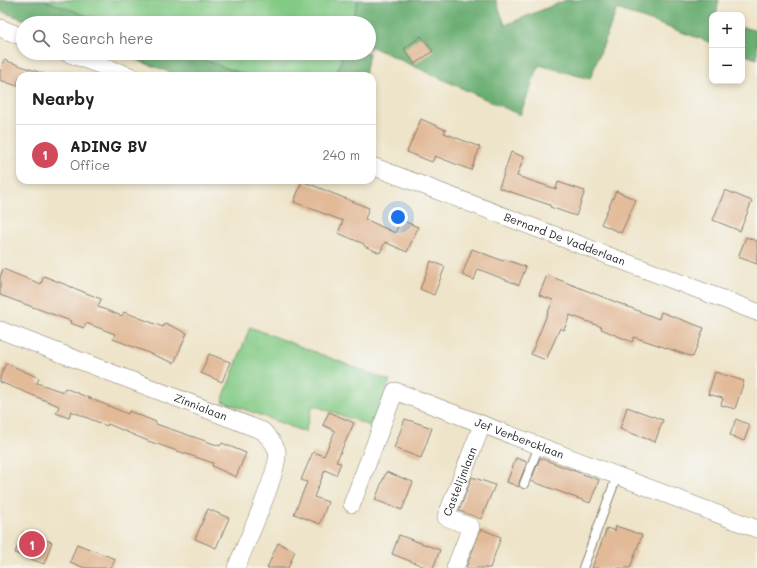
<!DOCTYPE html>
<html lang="en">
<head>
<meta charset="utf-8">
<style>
	:root { --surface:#fff; --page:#f2f2f2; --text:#202124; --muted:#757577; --line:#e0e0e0; --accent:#d1495b }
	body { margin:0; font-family:Mali,sans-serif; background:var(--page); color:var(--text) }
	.controls { position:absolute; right:12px; top:12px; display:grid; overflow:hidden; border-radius:8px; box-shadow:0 2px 6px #0003 }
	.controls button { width:36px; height:36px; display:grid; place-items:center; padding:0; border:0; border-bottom:1px solid var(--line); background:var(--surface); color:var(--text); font:20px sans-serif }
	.you { position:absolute; left:398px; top:217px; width:14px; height:14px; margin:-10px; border:3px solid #fff; border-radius:50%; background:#1a73e8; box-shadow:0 0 0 6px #1a73e833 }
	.badge { display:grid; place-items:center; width:26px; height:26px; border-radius:50%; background:var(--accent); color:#fff; font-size:13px; font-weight:700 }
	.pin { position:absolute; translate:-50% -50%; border:2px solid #fff; box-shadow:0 1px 4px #0006 }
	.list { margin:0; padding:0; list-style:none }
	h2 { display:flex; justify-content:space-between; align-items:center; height:52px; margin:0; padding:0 16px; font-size:17px }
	h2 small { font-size:13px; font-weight:400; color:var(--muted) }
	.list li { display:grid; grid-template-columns:26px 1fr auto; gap:12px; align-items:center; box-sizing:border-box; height:60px; padding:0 16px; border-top:1px solid var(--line) }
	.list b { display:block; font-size:15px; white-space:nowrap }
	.list p { margin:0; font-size:13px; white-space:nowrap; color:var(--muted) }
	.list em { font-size:13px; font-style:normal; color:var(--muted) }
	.icon { flex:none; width:22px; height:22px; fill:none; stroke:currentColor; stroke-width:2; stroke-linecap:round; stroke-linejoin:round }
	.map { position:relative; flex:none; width:757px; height:568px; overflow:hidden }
	.search { position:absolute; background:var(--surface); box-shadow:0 2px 6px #0003; left:16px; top:16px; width:360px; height:44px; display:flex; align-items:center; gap:10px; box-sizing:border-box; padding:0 14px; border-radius:22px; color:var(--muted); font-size:15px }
	.panel { position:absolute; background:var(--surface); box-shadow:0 2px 6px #0003; left:16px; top:72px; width:360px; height:112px; border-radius:12px }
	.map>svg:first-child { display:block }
</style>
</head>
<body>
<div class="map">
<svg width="757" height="568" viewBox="0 0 757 568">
	<rect width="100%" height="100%" fill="#f6f6f2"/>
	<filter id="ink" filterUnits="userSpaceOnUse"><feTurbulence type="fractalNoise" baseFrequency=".025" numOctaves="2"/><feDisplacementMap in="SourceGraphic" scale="8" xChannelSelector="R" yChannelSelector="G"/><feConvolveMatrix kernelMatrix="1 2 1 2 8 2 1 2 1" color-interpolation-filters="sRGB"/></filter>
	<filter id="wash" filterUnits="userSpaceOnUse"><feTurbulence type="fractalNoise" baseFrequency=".012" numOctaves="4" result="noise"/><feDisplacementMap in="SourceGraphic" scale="16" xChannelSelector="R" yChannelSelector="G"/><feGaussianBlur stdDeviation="0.9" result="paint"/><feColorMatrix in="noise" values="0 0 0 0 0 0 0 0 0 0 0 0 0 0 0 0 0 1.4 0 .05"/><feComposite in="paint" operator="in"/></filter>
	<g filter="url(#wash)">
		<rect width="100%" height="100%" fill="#eee4c9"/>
		<g fill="#83ca85" stroke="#507350">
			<path d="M44,0H358L351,23H106Z"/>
			<path d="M186,53H343L336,76H248Z"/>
			<path d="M250,327L390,381L373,427L313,405L305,432L222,401Z"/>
		</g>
		<g fill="#6aae72" stroke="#436547">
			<path d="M0,0H44L106,23H34L0,11Z"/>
			<path d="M358,0H496L505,25L566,0H719L716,15H712V43L617,9L590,79L539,65L520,115L370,46L369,50V23H351Z"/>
			<path d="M742,27L757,31V59L742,54Z"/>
			<path d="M117,53H186L248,76H180Z"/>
			<path d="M343,53H369L365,76H336Z"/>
		</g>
		<g id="blocks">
			<g fill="#e2ba98">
				<path d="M421,36L433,51L415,64L404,49Z"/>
				<path d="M4,60L44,74V76H20L17,86L0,80V72Z"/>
				<path d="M421,119L446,130L444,133L480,147L471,170L435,156L432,162L407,152Z"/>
				<path d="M511,152L524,157L517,176L556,189L558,182L585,191L576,216L550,207V205L499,188Z"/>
				<path d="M302,181L369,208L365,219L395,233L401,220L418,227L407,252L385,242L380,253L364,246V244L338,233L343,221L294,202Z"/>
				<path d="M725,190L752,201L740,231L713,220Z"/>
				<path d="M616,191L636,200L621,233L601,224Z"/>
				<path d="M746,237L757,241V264L738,257Z"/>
				<path d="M472,249L503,261L504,259L526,267L519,285L478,269L474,280L462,275Z"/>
				<path d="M431,261L445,267L434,295L420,289Z"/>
				<path d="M3,269L41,284L44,276L101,299L98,307L122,316L124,312L163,327L165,323L187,333L174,363L113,339L115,334L86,323L84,328L70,323L71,321L0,295V277Z"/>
				<path d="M547,275L659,319L661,312L704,328L693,357L634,337L632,342L601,329L602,327L570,315L564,330L560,328L546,360L531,354L553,300L539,295Z"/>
				<path d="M209,354L230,362L222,382L201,373Z"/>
				<path d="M6,363L39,378L37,383L63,392L65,388L128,414L129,411L156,422V424L220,446L222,443L246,453L236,477L212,466L213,463L148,441L108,424L107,426L71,411L69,418L56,413L59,406L0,382V377Z"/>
				<path d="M715,372L744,381L735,409L721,405L723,398L708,394Z"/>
				<path d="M627,407L663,420L655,442L620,429Z"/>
				<path d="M329,412L354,423L336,462L341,463L336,475L325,470L314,497L328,502L320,524L294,514L307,482L301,480L313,452L324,456L335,431L323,425Z"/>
				<path d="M405,419L432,428L421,458L394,448Z"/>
				<path d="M736,419L750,425L744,441L730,435Z"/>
				<path d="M516,458L527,462L519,482V487L507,482Z"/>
				<path d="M540,458L599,480L590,503L531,481Z"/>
				<path d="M386,472L413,482L402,510L375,500Z"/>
				<path d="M472,477L495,485L481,519L459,511Z"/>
				<path d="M208,509L229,518L216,548L195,539Z"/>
				<path d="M616,526L642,535L630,568H592L607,528L615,531Z"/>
				<path d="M481,529L501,537L490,568H466Z"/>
				<path d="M23,532L52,542L44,564L15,553Z"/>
				<path d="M399,535L440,550L433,568H428L392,554Z"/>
				<path d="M278,543L295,551L288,568H267Z"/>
				<path d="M77,544L115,559L111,568H85L70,562Z"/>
			</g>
		</g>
	</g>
	<g filter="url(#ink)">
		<use href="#blocks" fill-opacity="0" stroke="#858072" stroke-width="1"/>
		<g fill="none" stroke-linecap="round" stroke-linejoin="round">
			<defs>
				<g id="service">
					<path d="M524,484L539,446"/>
					<path d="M583,568L617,476"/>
				</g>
				<g id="minor">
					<path d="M0,28L23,37"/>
					<path d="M67,53L130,76"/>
					<path id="s1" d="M372,166L757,312"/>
					<path id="s2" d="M0,330L263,431C269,438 275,443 277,451C281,468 244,548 236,568"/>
					<path id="s3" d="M352,504L395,391L757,529"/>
					<path id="s4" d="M455,568L471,527L446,517L482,425"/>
				</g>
			</defs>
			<use href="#service" stroke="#858072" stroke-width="10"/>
			<use href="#minor" stroke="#858072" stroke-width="18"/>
			<use href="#service" stroke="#fff" stroke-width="8"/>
			<use href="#minor" stroke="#fff" stroke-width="17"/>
		</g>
	</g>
	<g text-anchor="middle" stroke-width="4" stroke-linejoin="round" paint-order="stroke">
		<g font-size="11" fill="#1c1c1c" stroke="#f6f6f2">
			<text dy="4" stroke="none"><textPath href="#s1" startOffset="206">Bernard De Vadderlaan</textPath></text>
			<text dy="4" stroke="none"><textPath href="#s2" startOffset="215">Zinnialaan</textPath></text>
			<text dy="4" stroke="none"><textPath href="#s3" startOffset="254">Jef Verbercklaan</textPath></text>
			<text dy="4" stroke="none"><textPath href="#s4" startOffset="109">Castelijmlaan</textPath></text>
		</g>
	</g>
</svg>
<div class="controls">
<button>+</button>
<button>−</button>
</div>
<div class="you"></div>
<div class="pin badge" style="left:32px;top:544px">1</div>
<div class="search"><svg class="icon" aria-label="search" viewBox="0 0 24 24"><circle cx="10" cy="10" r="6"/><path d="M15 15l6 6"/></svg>Search here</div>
<section class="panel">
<h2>Nearby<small></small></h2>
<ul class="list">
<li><span class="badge">1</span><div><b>ADING BV</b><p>Office</p></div><em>240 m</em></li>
</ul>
</section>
</div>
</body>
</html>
